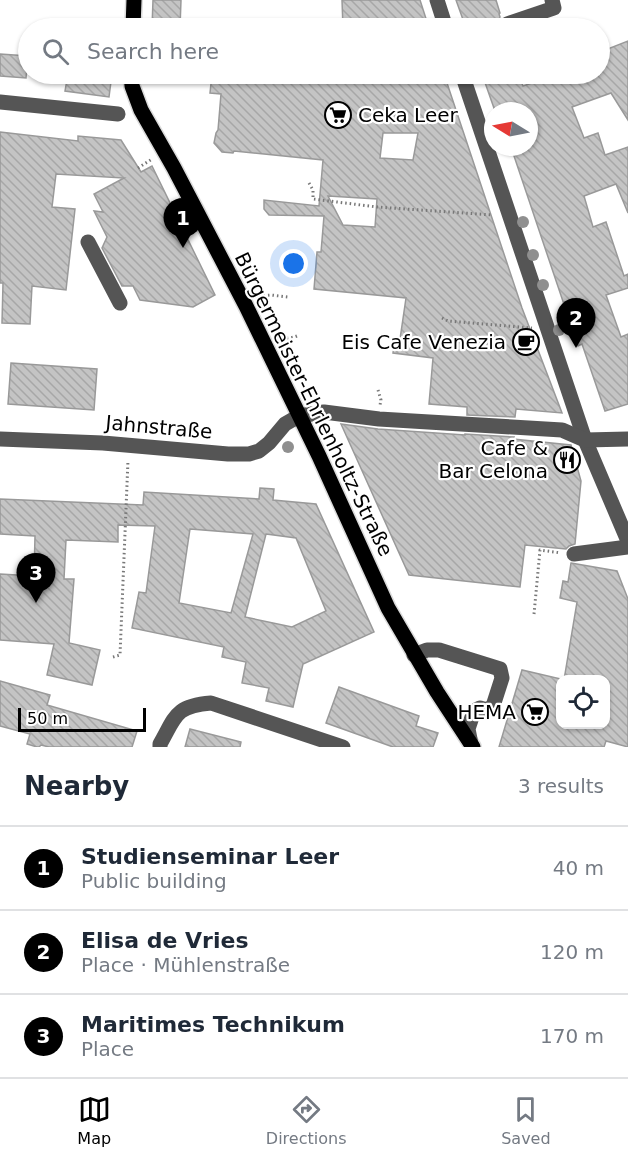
<!DOCTYPE html>
<html lang="en">
<head>
<meta charset="utf-8">
<style>
	:root { --surface:#fff; --page:#f6f6f7; --text:#1f2937; --muted:#747a83; --line:#e0e1e3; --accent:#000 }
	body { margin:0; font-family:"DejaVu Sans",sans-serif; background:var(--page); color:var(--text) }
	.controls { position:absolute; right:18px; bottom:18px; display:grid; overflow:hidden; border-radius:12px; box-shadow:0 2px 4px #0004 }
	.controls button { width:54px; height:54px; display:grid; place-items:center; padding:0; border:0; border-bottom:2px solid var(--line); background:var(--surface); color:var(--text); font:30px sans-serif }
	.compass { position:absolute; left:484px; top:102px; width:54px; height:54px; border-radius:50%; background:var(--surface); box-shadow:0 2px 4px #0004; rotate:280deg }
	.scale { position:absolute; left:18px; bottom:15px; width:128px; box-sizing:border-box; padding-left:6px; border:3px solid #000; border-top:0; font-size:16px; line-height:21px; white-space:nowrap; color:#000; -webkit-text-stroke:4px #fff; paint-order:stroke }
	.you { position:absolute; left:294px; top:264px; width:21px; height:21px; margin:-15px; border:4px solid #fff; border-radius:50%; background:#1a73e8; box-shadow:0 0 0 9px #1a73e833 }
	.badge { display:grid; place-items:center; width:39px; height:39px; border-radius:50%; background:var(--accent); color:#fff; font-size:20px; font-weight:700 }
	.pin { position:absolute; translate:-50% -50px; filter:drop-shadow(0 2px 3px #0008) }
	.pin::after { content:''; position:absolute; top:32px; width:21px; height:18px; background:inherit; clip-path:polygon(0 0,100% 0,50% 100%) }
	.list { margin:0; padding:0; list-style:none }
	h2 { display:flex; justify-content:space-between; align-items:center; height:78px; margin:0; padding:0 24px; font-size:26px }
	h2 small { font-size:20px; font-weight:400; color:var(--muted) }
	.list li { display:grid; grid-template-columns:39px 1fr auto; gap:18px; align-items:center; box-sizing:border-box; height:84px; padding:0 24px; border-top:2px solid var(--line) }
	.list b { display:block; font-size:22px; white-space:nowrap }
	.list p { margin:0; font-size:20px; white-space:nowrap; color:var(--muted) }
	.list em { font-size:20px; font-style:normal; color:var(--muted) }
	.icon { flex:none; width:33px; height:33px; fill:none; stroke:currentColor; stroke-width:2; stroke-linecap:round; stroke-linejoin:round }
	.map { position:relative; flex:none; width:628px; height:747px; overflow:hidden }
	.search { position:absolute; background:var(--surface); box-shadow:0 2px 4px #0004; left:18px; right:18px; top:18px; height:66px; display:flex; align-items:center; gap:15px; box-sizing:border-box; padding:0 21px; border-radius:33px; color:var(--muted); font-size:22px }
	.sheet { height:330px; background:var(--surface) }
	nav { display:flex; justify-content:space-around; align-items:center; box-sizing:border-box; height:84px; border-top:2px solid var(--line); background:var(--surface); font-size:16px; color:var(--muted) }
	nav a { display:grid; justify-items:center; gap:3px }
	nav .on { color:var(--accent) }
	.map>svg:first-child { display:block }
</style>
</head>
<body>
<div class="map">
<svg width="628" height="747" viewBox="0 0 628 747">
	<defs>
		<pattern id="building-back-hatch" width="6" height="6" patternUnits="userSpaceOnUse" patternTransform="scale(1.5)"><rect width="6" height="6" fill="#c4c4c4"/><path d="M-1 5l2 2M0 0l6 6M5-1l2 2" fill="none" stroke="#a7a7a7"/></pattern>
	</defs>
	<rect width="100%" height="100%" fill="#fff"/>
	<g fill="url(#building-back-hatch)" stroke="#999" stroke-width="1.5" fill-rule="evenodd">
		<path d="M153,0H181L180,28H152Z"/>
		<path d="M342,0H420L429,28H343Z"/>
		<path d="M456,0H496L500,13L499,14L500,17L497,23L499,28H466Z"/>
		<path d="M628,41V120L611,93L572,107L584,138L598,133L605,155L628,147V213L616,184L584,196L593,227L606,222L624,276L628,274V288L606,295L621,337L628,334V404L605,411L582,344L578,346L511,147H529V111H495L482,74H518L523,86L558,74H600V52Z"/>
		<path d="M0,54L28,56L26,78L0,76Z"/>
		<path d="M68,74H112L109,97L65,91Z"/>
		<path d="M212,74H444L522,308L562,413L516,409L515,417L467,415V407L429,404L433,358L393,353L395,338L400,339L406,298L314,289L317,252H321L324,216L269,215L264,209V200L319,206L323,160L234,151L233,153L222,152L214,143L216,133L218,130L221,94L210,93ZM383,133H418L413,160L380,158ZM328,196L377,199L375,227L343,225Z"/>
		<path d="M0,132L78,141V136L121,140L141,172L152,166L215,295L193,307L140,300L133,286H122L102,248L107,237L94,211L103,212L94,194L124,178L56,174L52,207L75,209L66,290L32,286L30,324L2,323L3,283H0Z"/>
		<path d="M11,363L97,369L94,410L8,404Z"/>
		<path d="M341,424L378,429L465,435V434L514,437L513,439L571,445L581,481L575,544L569,546L566,549L525,545L520,587L409,575Z"/>
		<path d="M260,488L274,489L273,500L316,504L374,632L303,664L293,707L266,701L269,688L242,683L246,662L222,657L224,647L132,628L139,592L146,593L155,526L118,525V542L66,540L64,579H74L69,643L100,650L92,685L47,675L54,644L0,640V574L34,576L35,536L0,534V499L143,505L144,492L259,499ZM190,529L253,534L231,613L179,603ZM266,534L296,538L326,611L292,627L245,617Z"/>
		<path d="M571,563L617,571L628,599V747L606,741L604,747H499L522,670L561,679V724H606V680H564L577,602L560,598L563,581L568,582Z"/>
		<path d="M0,681L50,695L47,705L137,731L132,747H49L41,745L39,747H37L27,744L30,734L0,726Z"/>
		<path d="M339,687L419,716L416,726L438,733L433,747H393L326,723Z"/>
		<path d="M190,729L241,742L240,747H185Z"/>
	</g>
	<g fill="none" stroke-linecap="round" stroke-linejoin="round">
		<defs>
			<g id="major">
				<path d="M133,28L134,0"/>
				<path d="M131,74L132,86L141,110L174,168L246,306L319,456L388,608L437,692L473,747"/>
			</g>
		</defs>
		<use href="#major" stroke="#dbdbdb" stroke-width="18"/>
		<g stroke="#777" stroke-width="3" stroke-dasharray="1.5 3" stroke-linecap="butt">
			<path d="M138,168L152,159"/>
			<path d="M309,183L313,190V199L377,207L493,215"/>
			<path d="M259,296L271,295L288,297"/>
			<path d="M442,318L448,321L532,328"/>
			<path d="M278,340C285,337 292,339 299,335"/>
			<path d="M378,390L381,400L380,405"/>
			<path d="M534,614L540,550L561,553"/>
			<path d="M113,657L120,655L128,460"/>
		</g>
		<g stroke="#555" stroke-width="15">
			<path d="M437,0L446,28"/>
			<path d="M507,24L554,8L552,0"/>
			<path d="M462,74L585,440L628,541"/>
			<path d="M0,102L118,114"/>
			<path d="M88,242L120,303"/>
			<path d="M0,439L103,443L228,454H249L259,451L269,443L285,424L299,416L324,412L379,419L562,430L585,440L628,439"/>
			<path d="M574,554L628,547"/>
			<path d="M414,655L427,650H439L500,669L502,678L493,706L487,710L480,708L474,711L468,729L471,744"/>
			<path d="M160,747V744C176,716 175,706 211,703L343,747"/>
		</g>
		<use href="#major" stroke="#000" stroke-width="15"/>
	</g>
	<g fill="#8f8f8f">
		<circle cx="523" cy="222" r="6"/>
		<circle cx="533" cy="255" r="6"/>
		<circle cx="543" cy="285" r="6"/>
		<circle cx="559" cy="330" r="6"/>
		<circle cx="288" cy="447" r="6"/>
	</g>
	<defs>
		<symbol id="supermarket-ring" viewBox="-11 -11 22 22"><circle r="9.5" fill="#fff" stroke="#000" stroke-width="1.5"/><path d="M-6-5.5h2.5l.6 2H6L4.5 2H-2.5L-4.4-4H-6ZM-1.5 3.2a1.3 1.3 0 1 0 .1 0ZM3 3.2a1.3 1.3 0 1 0 .1 0Z" fill="#000"/></symbol>
		<symbol id="cafe-ring" viewBox="-11 -11 22 22"><circle r="9.5" fill="#fff" stroke="#000" stroke-width="1.5"/><path d="M-5.5-4.5H6V0H3Q3 3.5 0 3.5H-2.5Q-5.5 3.5-5.5 0ZM3-3.2v2h1.7v-2ZM-6 4.5H4V6H-6Z" fill="#000"/></symbol>
		<symbol id="restaurant-ring" viewBox="-11 -11 22 22"><circle r="9.5" fill="#fff" stroke="#000" stroke-width="1.5"/><path d="M-5-6h1v4h1v-4h1v4h1v-4h1v5L-1.5 .5V6h-2V.5L-5-1ZM5-6V6H3V1.5H1.5Q1.5-4 5-6Z" fill="#000"/></symbol>
	</defs>
	<g fill-rule="evenodd">
		<use href="#supermarket-ring" x="323" y="100" width="30" height="30"/>
		<use href="#cafe-ring" x="511" y="327" width="30" height="30"/>
		<use href="#restaurant-ring" x="552" y="445" width="30" height="30"/>
		<use href="#supermarket-ring" x="520" y="697" width="30" height="30"/>
	</g>
	<g text-anchor="middle" stroke-width="4.5" stroke-linejoin="round" paint-order="stroke">
		<g font-size="20" fill="#000" stroke="#fff" text-anchor="end">
			<text x="358" y="122" text-anchor="start">Ceka Leer</text>
			<text x="506" y="349">Eis Cafe Venezia</text>
			<text x="548" y="455">Cafe &amp;<tspan x="548" dy="23">Bar Celona</tspan></text>
			<text x="516" y="719">HEMA</text>
		</g>
		<g font-size="20" fill="#000" stroke="#fff">
			<text transform="translate(314 404) rotate(64)" y="7">Bürgermeister-Ehrlenholtz-Straße</text>
			<text transform="translate(159 427) rotate(5)" y="7">Jahnstraße</text>
		</g>
	</g>
</svg>
<div class="controls">
<button><svg class="icon" aria-label="locate" viewBox="0 0 24 24"><circle cx="12" cy="12" r="6"/><path d="M12 2v4M12 18v4M2 12h4M18 12h4"/></svg></button>
</div>
<svg class="compass" viewBox="-18 -18 36 36"><path d="M0-13l5 13h-10z" fill="#e53935"/><path d="M0 13l5-13h-10z" fill="#747a83"/></svg>
<div class="scale">50 m</div>
<div class="you"></div>
<div class="pin badge" style="left:183px;top:248px">1</div>
<div class="pin badge" style="left:576px;top:348px">2</div>
<div class="pin badge" style="left:36px;top:603px">3</div>
<div class="search"><svg class="icon" aria-label="search" viewBox="0 0 24 24"><circle cx="10" cy="10" r="6"/><path d="M15 15l6 6"/></svg>Search here</div>
</div>
<section class="sheet">
<h2>Nearby<small>3 results</small></h2>
<ul class="list">
<li><span class="badge">1</span><div><b>Studienseminar Leer</b><p>Public building</p></div><em>40 m</em></li>
<li><span class="badge">2</span><div><b>Elisa de Vries</b><p>Place · Mühlenstraße</p></div><em>120 m</em></li>
<li><span class="badge">3</span><div><b>Maritimes Technikum</b><p>Place</p></div><em>170 m</em></li>
</ul>
</section>
<nav>
<a class="on"><svg class="icon" aria-label="map" viewBox="0 0 24 24"><path d="M3 6l6-2 6 2 6-2v14l-6 2-6-2-6 2zM9 4v14M15 6v14"/></svg>Map</a>
<a><svg class="icon" aria-label="directions" viewBox="0 0 24 24"><path d="M12 3l9 9-9 9-9-9zM9 14v-3h6M13 9l2 2-2 2"/></svg>Directions</a>
<a><svg class="icon" aria-label="saved" viewBox="0 0 24 24"><path d="M7 4h10v16l-5-4-5 4z"/></svg>Saved</a>
</nav>
</body>
</html>
